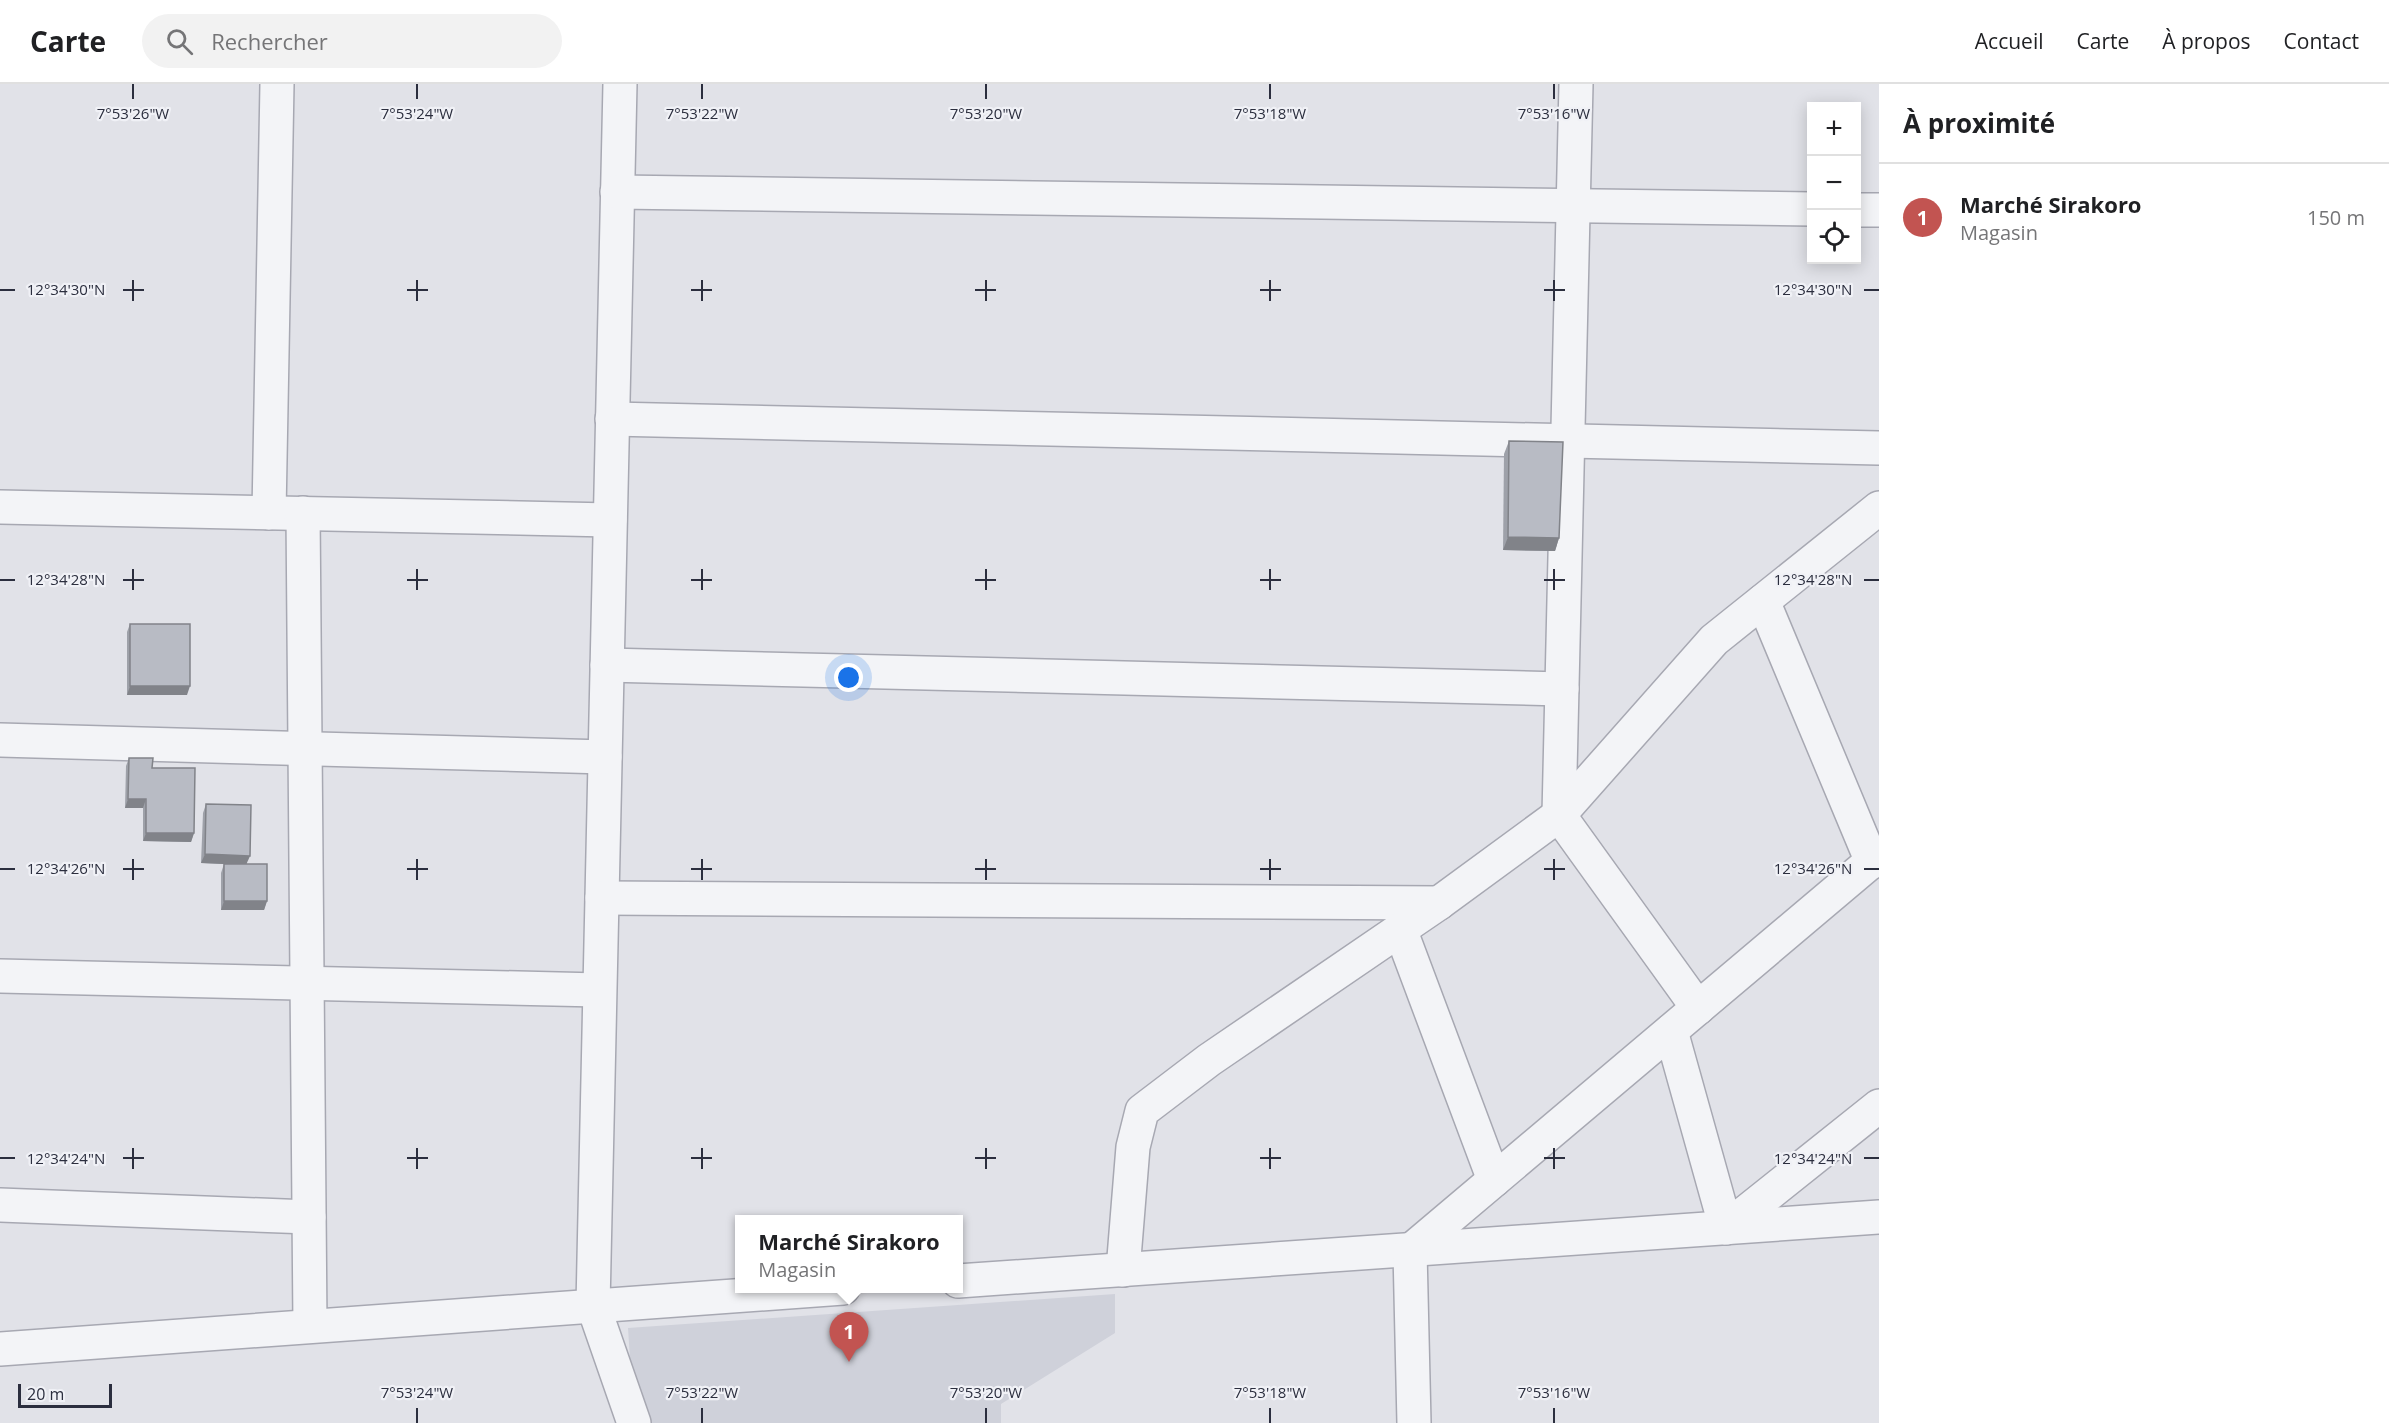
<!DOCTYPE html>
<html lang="fr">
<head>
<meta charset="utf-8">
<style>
	:root { --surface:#fff; --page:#f2f2f2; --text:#202124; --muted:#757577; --line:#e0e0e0; --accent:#c25451 }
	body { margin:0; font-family:"Open Sans",sans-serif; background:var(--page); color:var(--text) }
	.controls { position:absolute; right:18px; top:18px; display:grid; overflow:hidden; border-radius:0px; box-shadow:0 3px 15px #0003 }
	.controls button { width:54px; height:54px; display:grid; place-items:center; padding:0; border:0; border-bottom:2px solid var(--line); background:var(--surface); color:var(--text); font:30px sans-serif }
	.scale { position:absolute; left:18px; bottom:15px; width:94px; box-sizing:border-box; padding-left:6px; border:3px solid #2b2e3e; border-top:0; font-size:16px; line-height:21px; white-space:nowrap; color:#2b2e3e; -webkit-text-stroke:4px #f0f1f6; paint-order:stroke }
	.you { position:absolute; left:849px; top:594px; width:21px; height:21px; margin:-15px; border:4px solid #fff; border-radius:50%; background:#1a73e8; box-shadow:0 0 0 9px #1a73e833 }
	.badge { display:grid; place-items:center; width:39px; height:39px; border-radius:50%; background:var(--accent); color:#fff; font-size:20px; font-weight:700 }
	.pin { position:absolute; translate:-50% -50px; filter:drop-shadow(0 2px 3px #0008) }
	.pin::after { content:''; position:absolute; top:32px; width:21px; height:18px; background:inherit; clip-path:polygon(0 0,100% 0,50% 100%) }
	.popup { position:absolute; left:735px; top:1131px; width:228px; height:78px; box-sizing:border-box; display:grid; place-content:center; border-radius:0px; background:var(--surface); filter:drop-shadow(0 2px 4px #0005); font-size:20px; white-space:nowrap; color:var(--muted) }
	.popup b { font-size:22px; color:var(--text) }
	.popup::after { content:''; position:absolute; left:50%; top:100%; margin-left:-12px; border:12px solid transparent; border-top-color:var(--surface) }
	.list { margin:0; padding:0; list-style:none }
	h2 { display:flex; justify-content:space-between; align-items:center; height:78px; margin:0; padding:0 24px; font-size:26px }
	h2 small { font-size:20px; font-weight:400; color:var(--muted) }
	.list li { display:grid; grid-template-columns:39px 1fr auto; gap:18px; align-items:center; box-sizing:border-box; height:108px; padding:0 24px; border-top:2px solid var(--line) }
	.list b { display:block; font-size:22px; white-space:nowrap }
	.list p { margin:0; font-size:20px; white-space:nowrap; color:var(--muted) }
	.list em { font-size:20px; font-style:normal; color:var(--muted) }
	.icon { flex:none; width:33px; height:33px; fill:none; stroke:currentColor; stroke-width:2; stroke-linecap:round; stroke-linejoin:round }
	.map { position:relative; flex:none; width:1879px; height:1339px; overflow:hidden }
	header { display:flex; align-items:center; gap:36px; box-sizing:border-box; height:84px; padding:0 30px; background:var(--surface); border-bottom:2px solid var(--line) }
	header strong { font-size:28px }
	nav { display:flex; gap:33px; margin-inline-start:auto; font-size:21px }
	.search { width:420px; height:54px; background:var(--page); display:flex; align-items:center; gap:15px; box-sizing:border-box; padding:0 21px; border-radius:33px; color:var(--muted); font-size:22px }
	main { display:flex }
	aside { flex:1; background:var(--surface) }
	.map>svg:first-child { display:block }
</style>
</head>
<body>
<header>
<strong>Carte</strong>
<div class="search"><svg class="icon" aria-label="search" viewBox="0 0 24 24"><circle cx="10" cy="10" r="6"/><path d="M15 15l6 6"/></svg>Rechercher</div>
<nav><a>Accueil</a><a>Carte</a><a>À propos</a><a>Contact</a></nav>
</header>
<main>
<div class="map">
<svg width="1879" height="1339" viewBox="0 0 1879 1339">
	<rect width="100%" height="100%" fill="#e1e2e8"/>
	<path fill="#cfd1da" d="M1115,1210V1249L1001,1320V1339H647L632,1307L628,1244Z"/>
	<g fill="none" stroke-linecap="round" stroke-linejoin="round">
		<defs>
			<g id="minor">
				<path d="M620,0L593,1221L634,1339"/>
				<path d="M1576,0L1559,731L1698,924"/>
				<path d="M617,108L1812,125"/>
				<path d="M1856,126H1879"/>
				<path d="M612,335L1879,364"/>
				<path d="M0,423L610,436"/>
				<path d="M269,429L277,0"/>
				<path d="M303,429L310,1242"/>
				<path d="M1763,517L1872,778"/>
				<path d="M607,581L1562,605"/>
				<path d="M0,656L605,673"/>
				<path d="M602,814L1439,819"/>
				<path d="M1400,845L1494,1096"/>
				<path d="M0,892L599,906"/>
				<path d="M1671,947L1726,1144L1879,1022"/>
				<path d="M0,1121L309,1133"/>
				<path d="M1123,1186L1133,1063L1142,1027L1209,976L1439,819L1559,731L1714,556L1879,424"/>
				<path d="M958,1197L1879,1133"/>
				<path d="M0,1265L843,1204"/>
				<path d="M1414,1339L1410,1167L1879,771"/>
			</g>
		</defs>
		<use href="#minor" stroke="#a7a8b2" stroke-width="36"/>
		<use href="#minor" stroke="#f3f4f7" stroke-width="33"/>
	</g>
	<g fill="#9ea1a9">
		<path d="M1509,357L1559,454L1555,467L1503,466L1504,370Z"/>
		<path d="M130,540L187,611H127V548Z"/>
		<path d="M129,674L152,684L194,749L191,758L143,757V724H125L126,682Z"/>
		<path d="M206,720L247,780L267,817L264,826H221V789L224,780L201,779L203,729Z"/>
	</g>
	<g fill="#818389">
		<path d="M1508,453L1559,454L1555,467L1503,466Z"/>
		<path d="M130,602H190L187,611H127Z"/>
		<path d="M128,715H146L143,724H125Z"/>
		<path d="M146,749H194L191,758L143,757Z"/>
		<path d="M205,770L250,772L246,781L201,779Z"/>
		<path d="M224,817H267L264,826H221Z"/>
	</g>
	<g fill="#b8bbc4" stroke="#818389" stroke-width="1.5">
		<path d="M1509,357L1563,358L1559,454L1508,453Z"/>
		<rect x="130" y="540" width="60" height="62"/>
		<path d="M129,674H153L152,684H195L194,749H146V715H128Z"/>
		<path d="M206,720L251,721L250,772L205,770Z"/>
		<rect x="224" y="780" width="43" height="37"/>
	</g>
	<path fill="none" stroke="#2b2e3e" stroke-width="2" d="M133,0V15M417,0V15M702,0V15M986,0V15M1270,0V15M1554,0V15M133,196V217M417,196V217M702,196V217M986,196V217M1270,196V217M1554,196V217M0,206H15M123,206H144M407,206H428M691,206H712M975,206H996M1260,206H1281M1544,206H1565M1864,206H1879M133,485V506M417,485V506M702,485V506M986,485V506M1270,485V506M1554,485V506M0,496H15M123,496H144M407,496H428M691,496H712M975,496H996M1260,496H1281M1544,496H1565M1864,496H1879M133,775V796M417,775V796M702,775V796M986,775V796M1270,775V796M1554,775V796M0,785H15M123,785H144M407,785H428M691,785H712M975,785H996M1260,785H1281M1544,785H1565M1864,785H1879M133,1064V1085M417,1064V1085M702,1064V1085M986,1064V1085M1270,1064V1085M1554,1064V1085M0,1074H15M123,1074H144M407,1074H428M691,1074H712M975,1074H996M1260,1074H1281M1544,1074H1565M1864,1074H1879M417,1324V1339M702,1324V1339M986,1324V1339M1270,1324V1339M1554,1324V1339"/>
	<g font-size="15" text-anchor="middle" fill="#2b2e3e" stroke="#f0f1f6" stroke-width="4.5" stroke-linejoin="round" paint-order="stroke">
		<text x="133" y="35">7°53'26"W</text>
		<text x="417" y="35">7°53'24"W</text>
		<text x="702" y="35">7°53'22"W</text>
		<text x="986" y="35">7°53'20"W</text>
		<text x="1270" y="35">7°53'18"W</text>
		<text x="1554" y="35">7°53'16"W</text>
		<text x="66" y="211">12°34'30"N</text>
		<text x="1813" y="211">12°34'30"N</text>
		<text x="66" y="501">12°34'28"N</text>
		<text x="1813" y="501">12°34'28"N</text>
		<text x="66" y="790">12°34'26"N</text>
		<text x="1813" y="790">12°34'26"N</text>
		<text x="66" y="1080">12°34'24"N</text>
		<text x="1813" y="1080">12°34'24"N</text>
		<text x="417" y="1314">7°53'24"W</text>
		<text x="702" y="1314">7°53'22"W</text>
		<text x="986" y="1314">7°53'20"W</text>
		<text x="1270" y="1314">7°53'18"W</text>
		<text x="1554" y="1314">7°53'16"W</text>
	</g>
</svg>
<div class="controls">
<button>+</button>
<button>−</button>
<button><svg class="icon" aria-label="locate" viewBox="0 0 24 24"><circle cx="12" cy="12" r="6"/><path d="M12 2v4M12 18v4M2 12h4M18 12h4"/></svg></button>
</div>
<div class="scale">20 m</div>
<div class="you"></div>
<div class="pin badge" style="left:849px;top:1278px">1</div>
<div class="popup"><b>Marché Sirakoro</b>Magasin</div>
</div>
<aside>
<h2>À proximité<small></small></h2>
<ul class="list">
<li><span class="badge">1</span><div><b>Marché Sirakoro</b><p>Magasin</p></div><em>150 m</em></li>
</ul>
</aside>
</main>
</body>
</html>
